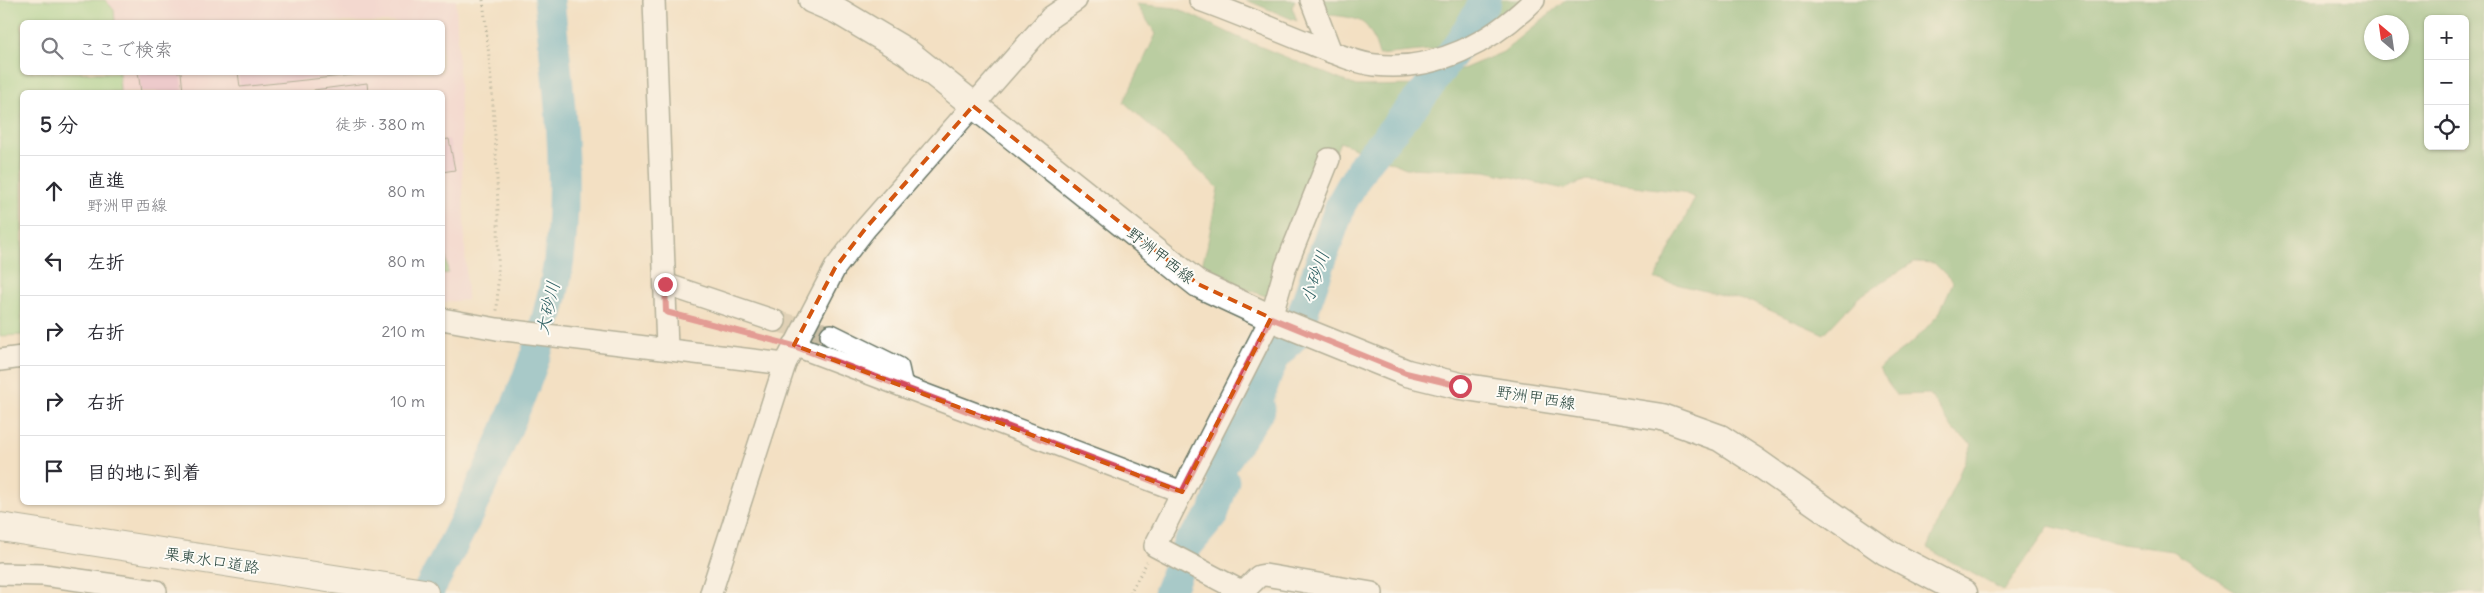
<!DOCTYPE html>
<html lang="ja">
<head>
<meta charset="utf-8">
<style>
	:root { --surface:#fff; --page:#f2f2f3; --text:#2b2b33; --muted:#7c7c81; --line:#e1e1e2 }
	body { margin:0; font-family:Delius,"Klee One",sans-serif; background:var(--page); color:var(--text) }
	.controls { position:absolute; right:15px; top:15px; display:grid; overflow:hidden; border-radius:8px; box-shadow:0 1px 4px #0004 }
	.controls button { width:45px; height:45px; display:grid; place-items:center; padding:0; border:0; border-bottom:1px solid var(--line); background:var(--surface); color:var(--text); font:25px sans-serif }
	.compass { position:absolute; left:2364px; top:15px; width:45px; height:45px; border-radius:50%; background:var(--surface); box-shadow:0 1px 4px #0004; rotate:331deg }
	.stop { position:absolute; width:15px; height:15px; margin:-11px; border:4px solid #d1495b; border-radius:50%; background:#fff }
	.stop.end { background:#d1495b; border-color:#fff; box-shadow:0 1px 5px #0008 }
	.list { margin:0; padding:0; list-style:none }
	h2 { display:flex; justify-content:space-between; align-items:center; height:65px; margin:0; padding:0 20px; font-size:21px }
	h2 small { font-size:16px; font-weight:400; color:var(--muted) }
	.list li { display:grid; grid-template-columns:32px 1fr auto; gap:15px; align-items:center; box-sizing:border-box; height:70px; padding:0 20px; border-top:1px solid var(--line) }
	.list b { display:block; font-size:19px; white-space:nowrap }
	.list p { margin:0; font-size:16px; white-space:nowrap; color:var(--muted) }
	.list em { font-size:16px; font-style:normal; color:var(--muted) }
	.icon { flex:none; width:28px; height:28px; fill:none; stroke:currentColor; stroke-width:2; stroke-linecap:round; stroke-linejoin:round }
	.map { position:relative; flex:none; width:2484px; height:593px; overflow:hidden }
	.search { position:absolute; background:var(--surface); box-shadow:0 1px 4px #0004; left:20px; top:20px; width:425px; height:55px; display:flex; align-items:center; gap:12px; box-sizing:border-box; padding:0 18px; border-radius:8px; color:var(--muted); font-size:19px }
	.panel { position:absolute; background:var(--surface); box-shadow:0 1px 4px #0004; left:20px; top:90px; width:425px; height:415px; border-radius:8px }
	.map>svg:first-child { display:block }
</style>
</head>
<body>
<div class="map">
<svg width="2484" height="593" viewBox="0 0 2484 593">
	<rect width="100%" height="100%" fill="#fdfcf7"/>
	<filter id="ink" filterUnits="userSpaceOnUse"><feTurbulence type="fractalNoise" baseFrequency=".02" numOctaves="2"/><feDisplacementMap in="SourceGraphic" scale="10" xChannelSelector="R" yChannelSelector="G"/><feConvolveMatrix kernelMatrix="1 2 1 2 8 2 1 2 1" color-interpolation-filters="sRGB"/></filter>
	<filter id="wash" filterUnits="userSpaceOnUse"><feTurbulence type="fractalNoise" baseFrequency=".0096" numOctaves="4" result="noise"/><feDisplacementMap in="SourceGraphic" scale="20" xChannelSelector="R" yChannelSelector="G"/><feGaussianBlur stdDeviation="1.12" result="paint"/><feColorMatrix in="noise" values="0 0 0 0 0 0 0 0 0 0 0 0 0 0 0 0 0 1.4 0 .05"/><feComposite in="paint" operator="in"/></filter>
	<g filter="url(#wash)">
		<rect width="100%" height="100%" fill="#f3e0c3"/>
		<path fill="#f4cfdd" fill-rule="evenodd" d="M0,0H456L467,300L443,302L442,92H22V335L0,336ZM22,22H442V72H22Z"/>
		<g fill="#94d58c" stroke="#5a8960">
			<path d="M0,0H105L114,10L115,22H22V72L119,73L120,92H22V335L0,336Z"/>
			<path d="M443,231L448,273L443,274L442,231Z"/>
		</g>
		<g fill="#77b678" stroke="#4b7a56" fill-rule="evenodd">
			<path d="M1246,0H1295L1292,7L1297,21Z"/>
			<path d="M1321,0H1522L1475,37L1430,50L1379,55C1369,21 1364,18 1329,15Z"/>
			<path d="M1566,0H2484V593H2239L2172,551L2121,544L2049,526L2004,591L1927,548L1972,444L1953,430L1930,394L1896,395L1879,368L1916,339L1939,314L1953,282L1934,263L1914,262L1885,280L1859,297L1824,334L1751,302L1655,279L1695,198L1682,192L1586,180L1564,189L1486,171L1406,168L1340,142L1270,298L1200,271L1207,247L1218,188L1124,102L1156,34L1136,4L1176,8L1242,39L1356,86L1425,85L1503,52ZM2428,19H2465V146H2428ZM2372,22H2402V52H2372Z"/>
		</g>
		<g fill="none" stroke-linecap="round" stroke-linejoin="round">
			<g stroke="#4fadce" stroke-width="31">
				<path d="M427,593C453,548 473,505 494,458C527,384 558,308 562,227C567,151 557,75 549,0"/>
				<path d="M1169,593L1187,546L1213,515L1224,481L1220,474L1223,463L1260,409L1258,400L1268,371L1276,355L1295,335L1341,204L1364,164L1424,93L1467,32L1486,0"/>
			</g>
		</g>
		<g id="blocks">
			<g fill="#e6b0d4">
				<path d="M138,72H181L183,92H141Z"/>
				<path d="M238,72H361V74L240,87Z"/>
				<path d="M367,83L368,92H314V90Z"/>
				<path d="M449,139L455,170L442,172V140Z"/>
			</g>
		</g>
	</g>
	<g filter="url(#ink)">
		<use href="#blocks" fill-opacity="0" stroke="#697666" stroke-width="1"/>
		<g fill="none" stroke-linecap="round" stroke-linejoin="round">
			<path stroke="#c9bfa6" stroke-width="21" stroke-dasharray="21 11" stroke-linecap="butt" d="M775,321L831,335"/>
			<defs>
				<g id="minor">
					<path d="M654,0L667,348"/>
					<path d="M1200,0C1236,13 1271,28 1306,42C1327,50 1352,62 1375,65C1436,72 1492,42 1534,0"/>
					<path d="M1311,0L1331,52"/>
					<path d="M665,284L775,321"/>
					<path d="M442,319L497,329L785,364"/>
					<path d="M831,335L898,368L902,386"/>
					<path d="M794,345L1182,492L1155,546L1237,589H1246L1259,576L1265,575L1372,593"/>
					<path d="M0,360L22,357"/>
					<path d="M1182,492L1271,318L1286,266L1329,159"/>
					<path d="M0,574L44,575L156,591"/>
					<path d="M711,593L785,364L835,268L865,229L1051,17L1076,0"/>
				</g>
				<path id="major" d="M812,0L838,11L907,52L1198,284L1271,318L1407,373L1460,386L1662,417L1720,438L1754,460L1886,552L1964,593"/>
				<path id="highway" d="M0,527L424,593"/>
			</defs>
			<use href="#minor" stroke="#697666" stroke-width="24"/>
			<use href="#major" stroke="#697666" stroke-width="29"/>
			<use href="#highway" stroke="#697666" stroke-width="30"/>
			<g stroke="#697666" stroke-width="3" stroke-dasharray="1 4" stroke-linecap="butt">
				<path d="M483,0C495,103 501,207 497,311"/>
				<path d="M684,317L743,332"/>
				<path d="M1130,593L1147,562"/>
			</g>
			<use href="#minor" stroke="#fff" stroke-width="21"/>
			<use href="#major" stroke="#fff" stroke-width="26"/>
			<use href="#highway" stroke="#fff" stroke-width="28"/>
		</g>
	</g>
	<g fill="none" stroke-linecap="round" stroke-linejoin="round" filter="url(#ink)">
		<path stroke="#d1495b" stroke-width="6" d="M665,284L666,312L794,346L1182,492L1271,318L1406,373L1460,386"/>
	</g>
	<path d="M0 0H2484V593H0ZM973,106L1198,284L1271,318L1182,492L794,345L835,268L865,229Z" fill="#f3e0c3" fill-opacity=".55" fill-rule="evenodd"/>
	<path fill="none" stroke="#d45610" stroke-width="4" stroke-dasharray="10 6" stroke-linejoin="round" d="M973,106L1198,284L1271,318L1182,492L794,345L835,268L865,229Z"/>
	<g text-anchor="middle" stroke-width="4" stroke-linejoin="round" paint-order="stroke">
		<g font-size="16" fill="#1f3d34" stroke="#fdfcf7">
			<text transform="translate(1161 255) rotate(38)" y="6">野洲甲西線</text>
			<text transform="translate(1536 397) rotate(9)" y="6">野洲甲西線</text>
			<text transform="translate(212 560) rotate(9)" y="6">栗東水口道路</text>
		</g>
		<g font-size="18" font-style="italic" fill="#2d5f62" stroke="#fdfcf7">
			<text transform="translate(1315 277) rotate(-71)" y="6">小砂川</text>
			<text transform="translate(548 308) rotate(-77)" y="6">大砂川</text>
		</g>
	</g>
</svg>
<div class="controls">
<button>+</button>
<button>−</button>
<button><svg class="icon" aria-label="locate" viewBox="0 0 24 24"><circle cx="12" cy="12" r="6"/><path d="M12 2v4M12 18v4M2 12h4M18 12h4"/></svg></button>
</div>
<svg class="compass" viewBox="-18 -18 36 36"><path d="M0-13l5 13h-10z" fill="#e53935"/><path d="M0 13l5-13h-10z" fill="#7c7c81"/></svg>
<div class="stop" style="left:1460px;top:386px"></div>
<div class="stop end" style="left:665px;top:284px"></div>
<div class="search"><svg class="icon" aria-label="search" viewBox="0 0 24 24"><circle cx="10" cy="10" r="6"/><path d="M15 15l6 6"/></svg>ここで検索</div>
<section class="panel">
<h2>5 分<small>徒歩 · 380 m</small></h2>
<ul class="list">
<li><svg class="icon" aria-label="ahead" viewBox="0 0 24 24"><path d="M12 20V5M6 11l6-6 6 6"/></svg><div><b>直進</b><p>野洲甲西線</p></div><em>80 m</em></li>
<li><svg class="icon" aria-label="left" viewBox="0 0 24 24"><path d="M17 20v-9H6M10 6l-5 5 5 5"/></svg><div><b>左折</b></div><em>80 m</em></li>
<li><svg class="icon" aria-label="right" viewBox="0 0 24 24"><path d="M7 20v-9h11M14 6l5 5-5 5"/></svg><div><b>右折</b></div><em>210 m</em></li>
<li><svg class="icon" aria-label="right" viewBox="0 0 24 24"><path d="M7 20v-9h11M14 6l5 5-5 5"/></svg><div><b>右折</b></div><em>10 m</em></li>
<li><svg class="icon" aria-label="arrive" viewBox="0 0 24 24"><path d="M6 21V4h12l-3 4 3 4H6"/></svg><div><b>目的地に到着</b></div></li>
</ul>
</section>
</div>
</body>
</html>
